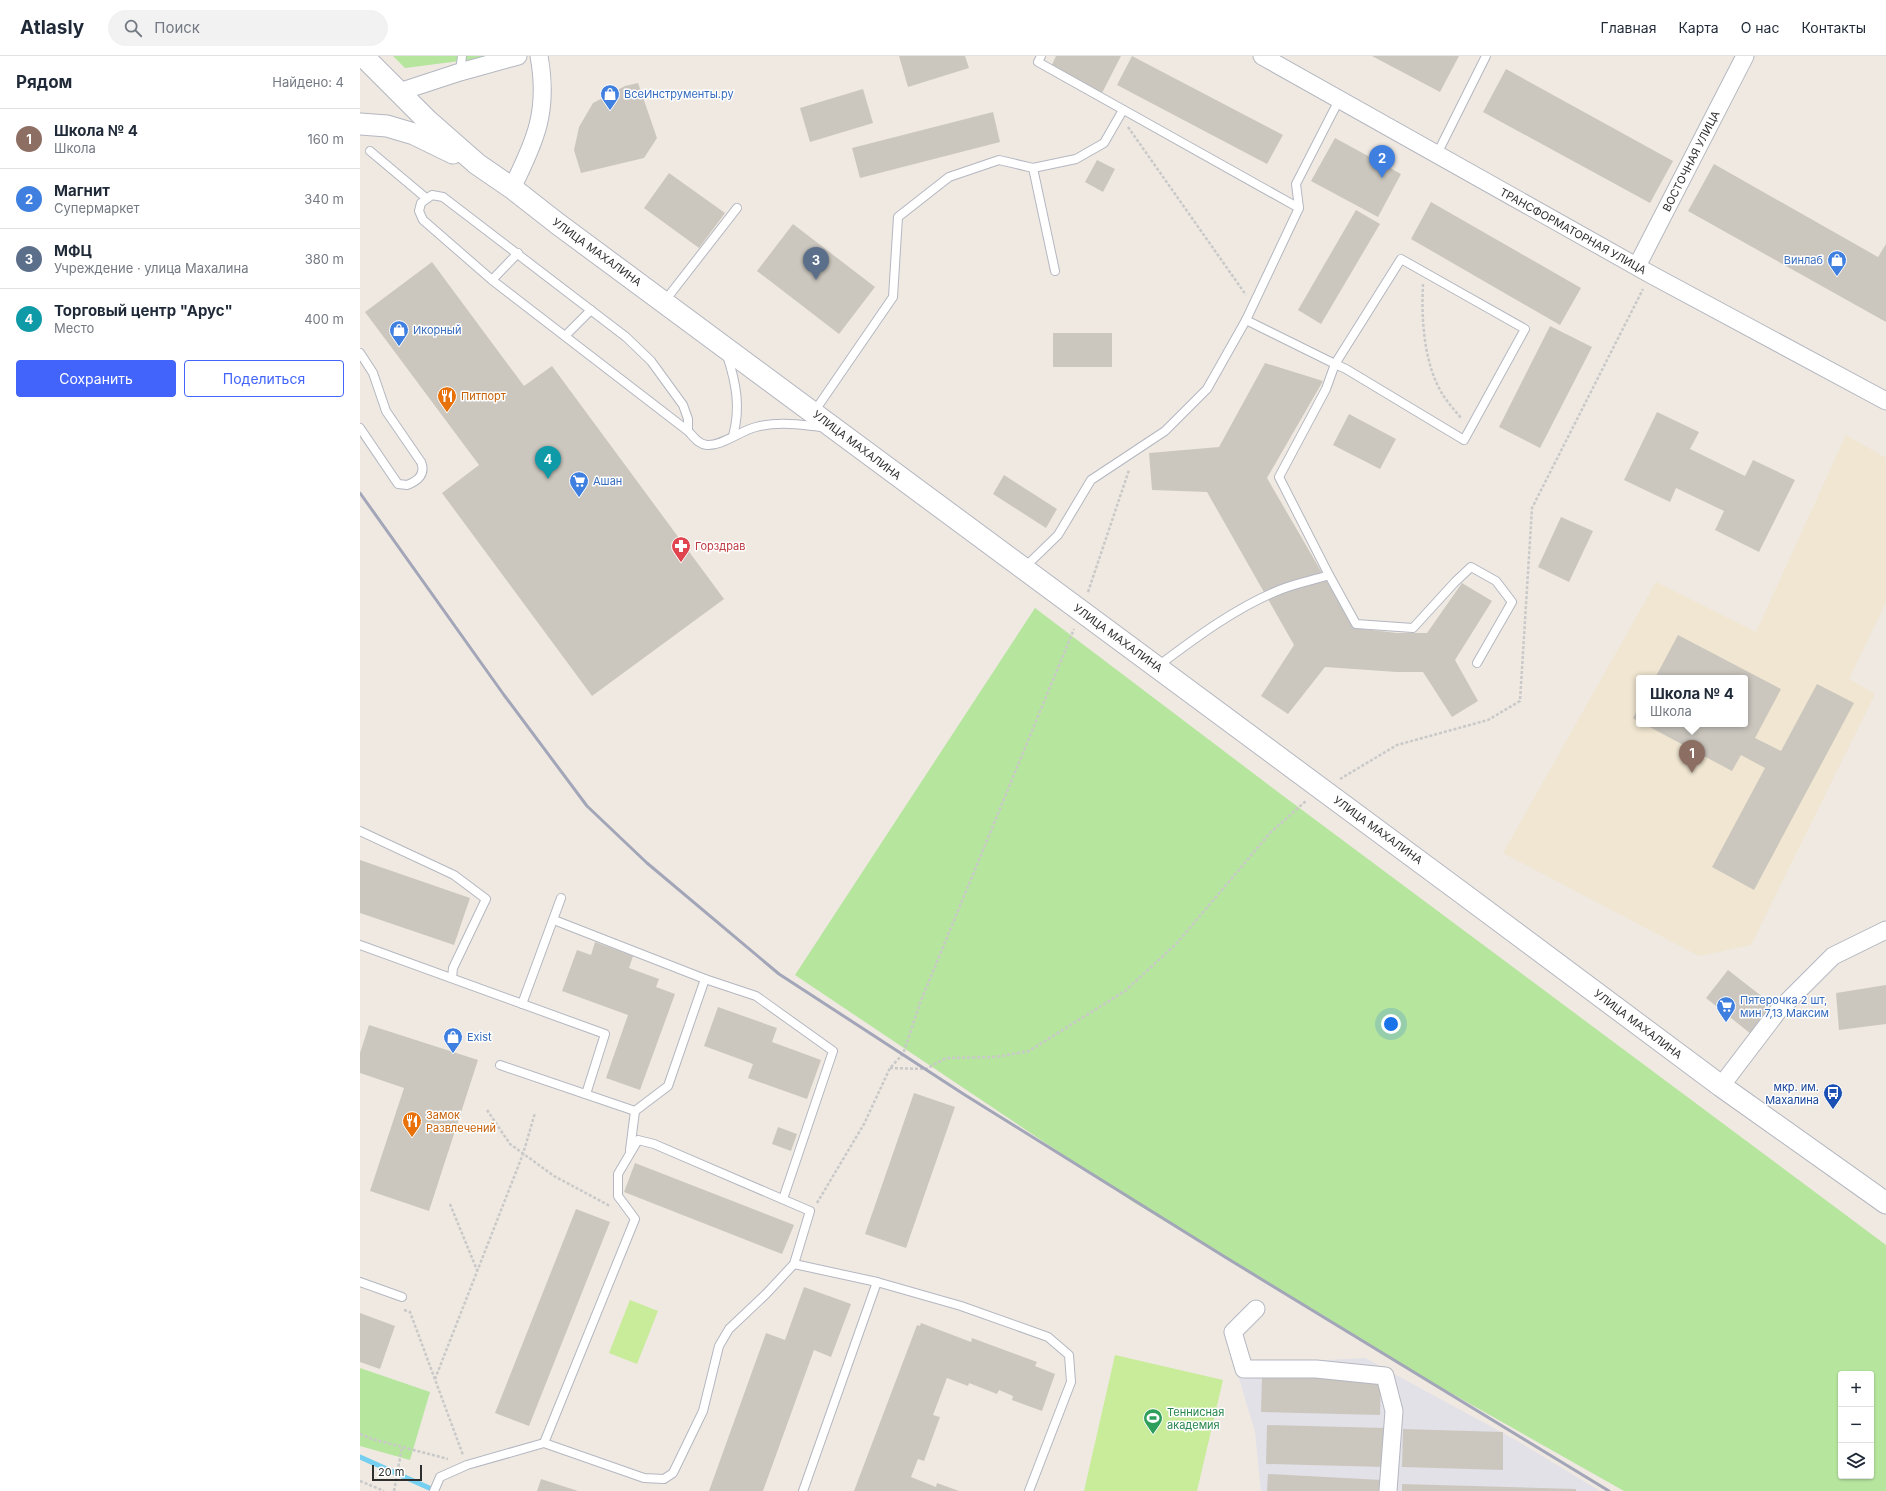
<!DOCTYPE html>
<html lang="ru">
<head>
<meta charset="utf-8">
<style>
	:root { --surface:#fff; --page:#f2f2f3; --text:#1f2937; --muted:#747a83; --line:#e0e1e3; --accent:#4264fb }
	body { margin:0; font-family:Inter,sans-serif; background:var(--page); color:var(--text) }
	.controls { position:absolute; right:12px; bottom:12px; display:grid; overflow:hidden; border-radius:4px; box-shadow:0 1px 3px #0004 }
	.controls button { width:36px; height:36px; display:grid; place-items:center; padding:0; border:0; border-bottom:1px solid var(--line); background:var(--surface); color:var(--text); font:20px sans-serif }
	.scale { position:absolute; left:12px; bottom:10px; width:50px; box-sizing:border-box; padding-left:4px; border:2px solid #2e2e2e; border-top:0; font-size:11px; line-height:14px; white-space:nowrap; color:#2e2e2e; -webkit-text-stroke:3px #fff; paint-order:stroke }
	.you { position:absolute; left:1031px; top:968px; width:14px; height:14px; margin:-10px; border:3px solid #fff; border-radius:50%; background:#1a73e8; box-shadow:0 0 0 6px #1a73e833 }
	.badge { display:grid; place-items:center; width:26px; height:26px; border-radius:50%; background:var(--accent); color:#fff; font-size:13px; font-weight:700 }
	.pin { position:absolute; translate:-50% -33px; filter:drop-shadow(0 1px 2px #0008) }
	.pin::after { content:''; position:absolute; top:21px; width:14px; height:12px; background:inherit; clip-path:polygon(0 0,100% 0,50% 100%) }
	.popup { position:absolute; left:1276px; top:619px; width:112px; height:52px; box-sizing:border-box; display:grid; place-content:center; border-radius:4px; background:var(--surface); filter:drop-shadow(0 1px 3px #0005); font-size:13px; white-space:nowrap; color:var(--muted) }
	.popup b { font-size:15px; color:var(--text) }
	.popup::after { content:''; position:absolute; left:50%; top:100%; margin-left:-8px; border:8px solid transparent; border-top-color:var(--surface) }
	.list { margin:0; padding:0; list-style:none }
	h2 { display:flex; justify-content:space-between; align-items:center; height:52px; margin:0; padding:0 16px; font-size:17px }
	h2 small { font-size:13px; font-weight:400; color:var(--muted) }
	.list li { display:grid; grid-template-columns:26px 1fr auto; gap:12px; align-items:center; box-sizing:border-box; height:60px; padding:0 16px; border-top:1px solid var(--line) }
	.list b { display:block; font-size:15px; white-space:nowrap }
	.list p { margin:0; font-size:13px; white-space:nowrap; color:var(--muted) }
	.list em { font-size:13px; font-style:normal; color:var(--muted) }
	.actions { display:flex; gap:8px; padding:12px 16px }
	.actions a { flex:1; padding:9px 0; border:1px solid var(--accent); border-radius:4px; text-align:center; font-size:14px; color:var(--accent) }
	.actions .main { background:var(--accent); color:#fff }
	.icon { flex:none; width:22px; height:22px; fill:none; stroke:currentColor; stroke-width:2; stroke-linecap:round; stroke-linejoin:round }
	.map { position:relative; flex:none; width:1526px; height:1435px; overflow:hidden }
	header { display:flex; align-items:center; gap:24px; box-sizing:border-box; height:56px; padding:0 20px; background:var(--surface); border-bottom:1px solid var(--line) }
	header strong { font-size:19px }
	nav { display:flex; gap:22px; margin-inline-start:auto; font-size:14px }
	.search { width:280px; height:36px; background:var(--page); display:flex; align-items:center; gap:10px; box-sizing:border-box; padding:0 14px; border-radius:22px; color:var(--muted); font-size:15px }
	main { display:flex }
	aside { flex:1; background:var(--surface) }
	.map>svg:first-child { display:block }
</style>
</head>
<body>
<header>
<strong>Atlasly</strong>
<div class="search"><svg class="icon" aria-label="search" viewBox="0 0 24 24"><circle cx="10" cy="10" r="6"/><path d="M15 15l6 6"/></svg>Поиск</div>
<nav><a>Главная</a><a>Карта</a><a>О нас</a><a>Контакты</a></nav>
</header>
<main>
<aside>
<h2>Рядом<small>Найдено: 4</small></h2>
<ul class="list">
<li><span class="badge" style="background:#8d6e63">1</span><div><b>Школа № 4</b><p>Школа</p></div><em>160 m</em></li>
<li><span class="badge" style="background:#3f7fe0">2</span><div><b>Магнит</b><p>Супермаркет</p></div><em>340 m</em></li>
<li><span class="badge" style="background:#5c6f8a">3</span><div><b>МФЦ</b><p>Учреждение · улица Махалина</p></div><em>380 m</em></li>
<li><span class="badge" style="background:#0f9aa8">4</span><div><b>Торговый центр &quot;Арус&quot;</b><p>Место</p></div><em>400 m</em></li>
</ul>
<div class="actions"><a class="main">Сохранить</a><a>Поделиться</a></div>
</aside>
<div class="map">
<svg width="1526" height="1435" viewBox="0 0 1526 1435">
	<rect width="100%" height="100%" fill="#efe9e1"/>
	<path fill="#e3e1e8" d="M1005,1302L1154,1383L1240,1435H901L895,1376L875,1309Z"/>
	<path fill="#f0e6d1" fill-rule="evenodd" d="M1486,379L1526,402V546L1489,623L1515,638L1391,889L1339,900L1143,797L1296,526L1396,576ZM1279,622H1385V668H1279Z"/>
	<g fill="#b6e59e" fill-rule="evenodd">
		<path d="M33,0H139L45,12Z"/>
		<path d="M675,552L922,739L1526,1189V1435H1264L1050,1314L775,1147L435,919ZM1481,1318H1511V1420H1481Z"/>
		<path d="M0,1312L70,1336L50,1404L0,1390Z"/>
	</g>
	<g fill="#c9ec9a">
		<path d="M270,1244L298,1255L277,1308L249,1297Z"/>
		<path d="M755,1299L863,1324L837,1435H724Z"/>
	</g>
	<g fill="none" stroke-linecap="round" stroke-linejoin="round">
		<path stroke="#75cff0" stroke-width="5" d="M0,1401L76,1435"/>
	</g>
	<g fill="#cbc7bf">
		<path d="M539,0H605L609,12L548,31Z"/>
		<path d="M696,0H761L742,37L691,11Z"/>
		<path d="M772,0L923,79L907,108L757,29Z"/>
		<path d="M1012,0H1099L1080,36Z"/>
		<path d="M1146,13L1313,105L1290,147L1123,56Z"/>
		<path d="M278,27L297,82L284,102L221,117L214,94L219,71L233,47L265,30Z"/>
		<path d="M503,33L513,67L450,86L440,52Z"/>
		<path d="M633,56L640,86L500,122L492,92Z"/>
		<path d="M975,82L1041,118L1018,161L951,125Z"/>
		<path d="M737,104L755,113L743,136L725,126Z"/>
		<path d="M1354,108L1518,201L1526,188V266L1328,155Z"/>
		<path d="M309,117L365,157L339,192L284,152Z"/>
		<path d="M1071,146L1221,232L1200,269L1051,183Z"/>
		<path d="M996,154L1020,168L961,268L938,254Z"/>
		<path d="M433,168L515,231L479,278L397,215Z"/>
		<path d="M72,206L164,330L192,310L364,543L232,640L82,437L119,409L5,256Z"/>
		<path d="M1190,270L1232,291L1180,392L1139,371Z"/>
		<rect x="693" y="277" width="59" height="34"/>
		<path d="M905,307L963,325L907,422L994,572L1037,577H1067L1102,527L1132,545L1095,604L1118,645L1092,661L1063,616H1037L965,611L928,658L901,640L934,589L847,436L792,434L789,397L859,391Z"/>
		<path d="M1297,356L1339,376L1330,393L1385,420L1393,404L1435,424L1399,496L1355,474L1364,455L1316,432L1310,446L1264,424Z"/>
		<path d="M989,358L1036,383L1020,413L973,389Z"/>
		<path d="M644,419L697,453L686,472L633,438Z"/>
		<path d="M1201,461L1233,475L1209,526L1178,511Z"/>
		<path d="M1318,579L1421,633L1395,682L1421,695L1457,628L1494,647L1394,834L1352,811L1405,712L1381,699L1372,715L1284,668H1385V622H1295Z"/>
		<path d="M1279,651V666L1273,662Z"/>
		<path d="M0,804L110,842L94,889L0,857Z"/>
		<path d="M235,886L273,900L269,912L299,923L296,931L315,938L280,1034L246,1022L268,959L202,935L217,894L231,899Z"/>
		<path d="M1368,914L1413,949L1391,978L1346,942Z"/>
		<path d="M1526,929V968L1479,974L1476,937Z"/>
		<path d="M358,951L417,972L412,986L461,1004L447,1043L388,1022L393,1008L344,990Z"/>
		<path d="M9,969L118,1004L69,1155L10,1135L44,1032L0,1017V997Z"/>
		<path d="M554,1037L595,1051L546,1192L505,1178Z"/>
		<path d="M418,1071L437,1078L431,1095L412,1088Z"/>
		<path d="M275,1107L434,1169L422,1198L264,1136Z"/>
		<path d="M216,1153L250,1166L169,1370L135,1357Z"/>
		<path d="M444,1231L491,1248L471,1301L454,1294L403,1435H349L406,1277L425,1284Z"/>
		<path d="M0,1257L35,1270L20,1313L0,1306Z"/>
		<path d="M561,1267L611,1286L612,1282L677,1306L675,1310L695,1318L682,1355L652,1344L653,1340L639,1334L637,1338L609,1327L608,1330L587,1322L573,1359L580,1361L564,1405L558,1403L551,1421L576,1431L577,1427L599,1435H494L557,1269L560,1270Z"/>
		<path d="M902,1320L1021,1324L1020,1359L901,1356Z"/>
		<path d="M907,1369L1026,1372L1025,1411L906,1408Z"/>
		<path d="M1043,1373L1143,1376V1414L1042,1411Z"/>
		<path d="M908,1418L1022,1424V1435H907Z"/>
		<path d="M181,1423L218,1435H177Z"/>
		<path d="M1042,1428L1216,1433V1435H1042Z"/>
	</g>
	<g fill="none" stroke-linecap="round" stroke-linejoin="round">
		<defs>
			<g id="service">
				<path d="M681,0L678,6L939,152"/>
				<path d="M100,16L102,0"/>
				<path d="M10,95L66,142"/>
				<path d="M1077,98L1126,0"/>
				<path d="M673,112L695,215"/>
				<path d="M1041,203L1165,273L1104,384L986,313L975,308Z"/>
				<path d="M132,224L158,197"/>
				<path d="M304,246L377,152"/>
				<path d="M886,264L939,152L936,128L979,44"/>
				<path d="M205,280L231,254"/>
				<path d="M0,297L13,317L26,355L61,406C66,418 58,425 47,429L38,428L0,372"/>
				<path d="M367,299C376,327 381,351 373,380"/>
				<path d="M454,356L533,241L538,161L589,121L639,104L673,112L716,103L744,87L763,54"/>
				<path d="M328,375V363L323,349L291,305L266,281L83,141L72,139L61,147L59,155L63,164L132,224L328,375C334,381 338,388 347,389C362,390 380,375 396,371C418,365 441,369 463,371"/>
				<path d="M664,512L698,479L731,424L805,375L847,333L886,264L975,308L966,333L919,421L969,519"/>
				<path d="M798,610C835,582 878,550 922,533C937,527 954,524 969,519L996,568L1053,572L1095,526L1111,511L1136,525L1152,546L1117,607"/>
				<path d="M0,775L94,819L126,843L93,912L92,922"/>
				<path d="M194,864L345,923L396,940L473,995L423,1143"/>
				<path d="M0,889L245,978L226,1038"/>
				<path d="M162,948L201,842"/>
				<path d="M140,1009L275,1055L270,1094"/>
				<path d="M275,1055L308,1030L345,923"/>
				<path d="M434,1208L517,1226L601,1250L688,1281L709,1299L711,1326L669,1435"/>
				<path d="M0,1226L42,1241"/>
				<path d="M74,1435L80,1421L107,1409L184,1387L284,1422L304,1423L313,1417L343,1355L359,1290L369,1273L406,1238L434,1208L450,1155L294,1088L278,1084L258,1118V1140L275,1163L184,1387"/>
				<path d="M443,1435L517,1226"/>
			</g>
			<g id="minor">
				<path d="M902,0L1290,218L1526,345"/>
				<path d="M39,36L100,16L158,0"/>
				<path d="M152,132C176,84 189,54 179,0"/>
				<path d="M1277,210L1385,0"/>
				<path d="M1361,1030L1418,955L1473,900L1526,874"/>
				<path d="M896,1253L873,1276L884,1313H956L1025,1320L1034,1355L1028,1435"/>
			</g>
			<g id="tertiary">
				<path d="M3,0L68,65L117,108L152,132L198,168L1098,834L1361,1030L1526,1147"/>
				<path d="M0,68L27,70L54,78L93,97"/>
			</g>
		</defs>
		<use href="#service" stroke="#b4b7c1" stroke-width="10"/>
		<use href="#minor" stroke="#b4b7c1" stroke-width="19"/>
		<use href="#tertiary" stroke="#b4b7c1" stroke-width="23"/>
		<g stroke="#c9c9c9" stroke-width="2.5" stroke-dasharray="3 2" stroke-linecap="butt">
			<path d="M768,71L886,239"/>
			<path d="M1063,228C1061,263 1064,312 1085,342C1090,349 1096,356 1102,363"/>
			<path d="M728,536L769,414"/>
			<path d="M980,723L1037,689L1128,664L1160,645L1172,452L1283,233"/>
			<path d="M530,1012L566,1013L586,1002L636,1001L669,995L765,935L817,887L910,777L947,744"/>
			<path d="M127,1054L150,1088L194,1120L250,1150"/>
			<path d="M457,1147L504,1068L530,1012L543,998L560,947L714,573"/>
			<path d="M90,1148L117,1214"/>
			<path d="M44,1254L50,1256L103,1399"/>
			<path d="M75,1323L163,1098L175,1057"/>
			<path d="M0,1378L12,1383L88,1403"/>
			<path d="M0,1425L24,1435"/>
			<path d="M34,1435L42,1391"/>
		</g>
		<use href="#service" stroke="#fff" stroke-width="8"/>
		<use href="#minor" stroke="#fff" stroke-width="17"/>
		<use href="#tertiary" stroke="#fff" stroke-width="21"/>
		<path stroke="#a3a6b8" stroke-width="3" d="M0,437L144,639L227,750L287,807L419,918L605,1039L865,1201L1249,1435"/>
	</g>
	<defs>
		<symbol id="shop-pin" viewBox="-11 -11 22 30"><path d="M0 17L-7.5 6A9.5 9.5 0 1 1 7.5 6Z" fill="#3f7fe0" stroke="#fff"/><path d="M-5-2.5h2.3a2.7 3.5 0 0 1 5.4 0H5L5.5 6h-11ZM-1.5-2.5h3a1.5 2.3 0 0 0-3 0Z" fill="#fff"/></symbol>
		<symbol id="restaurant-pin" viewBox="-11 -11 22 30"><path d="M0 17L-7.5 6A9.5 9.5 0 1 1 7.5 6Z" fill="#e8710a" stroke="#fff"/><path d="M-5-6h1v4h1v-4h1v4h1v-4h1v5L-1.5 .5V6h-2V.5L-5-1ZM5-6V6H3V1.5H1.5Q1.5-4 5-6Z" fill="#fff"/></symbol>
		<symbol id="supermarket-pin" viewBox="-11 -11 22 30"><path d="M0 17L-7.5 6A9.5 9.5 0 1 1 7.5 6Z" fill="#3f7fe0" stroke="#fff"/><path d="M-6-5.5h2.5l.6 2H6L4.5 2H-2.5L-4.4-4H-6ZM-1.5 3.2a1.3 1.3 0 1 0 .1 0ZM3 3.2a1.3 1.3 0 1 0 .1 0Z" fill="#fff"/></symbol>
		<symbol id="pharmacy-pin" viewBox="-11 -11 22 30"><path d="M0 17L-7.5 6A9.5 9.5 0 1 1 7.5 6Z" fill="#e0444e" stroke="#fff"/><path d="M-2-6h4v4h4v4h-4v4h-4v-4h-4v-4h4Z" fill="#fff"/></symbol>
		<symbol id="bus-pin" viewBox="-11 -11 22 30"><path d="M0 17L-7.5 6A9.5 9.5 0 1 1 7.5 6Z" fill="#1a4fb4" stroke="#fff"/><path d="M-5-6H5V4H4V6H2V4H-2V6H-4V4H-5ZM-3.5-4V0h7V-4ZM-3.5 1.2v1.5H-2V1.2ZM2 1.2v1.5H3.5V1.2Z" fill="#fff"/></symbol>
		<symbol id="stadium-pin" viewBox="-11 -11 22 30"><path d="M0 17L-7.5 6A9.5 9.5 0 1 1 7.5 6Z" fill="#2e9e5b" stroke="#fff"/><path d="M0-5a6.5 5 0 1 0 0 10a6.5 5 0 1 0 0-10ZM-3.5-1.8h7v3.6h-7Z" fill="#fff"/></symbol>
	</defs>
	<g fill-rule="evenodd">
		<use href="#shop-pin" x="239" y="27" width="22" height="30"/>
		<use href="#shop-pin" x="1466" y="193" width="22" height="30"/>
		<use href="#shop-pin" x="28" y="263" width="22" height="30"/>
		<use href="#restaurant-pin" x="76" y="329" width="22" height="30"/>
		<use href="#supermarket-pin" x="208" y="414" width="22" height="30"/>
		<use href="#pharmacy-pin" x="310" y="479" width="22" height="30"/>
		<use href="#supermarket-pin" x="1355" y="939" width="22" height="30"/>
		<use href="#shop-pin" x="82" y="970" width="22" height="30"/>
		<use href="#bus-pin" x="1462" y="1026" width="22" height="30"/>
		<use href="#restaurant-pin" x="41" y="1054" width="22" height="30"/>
		<use href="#stadium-pin" x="782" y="1351" width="22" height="30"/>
	</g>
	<g text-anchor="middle" stroke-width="3" stroke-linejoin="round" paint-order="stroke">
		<g font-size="11" fill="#366cbe" stroke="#fff" text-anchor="start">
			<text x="264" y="42">ВсеИнструменты.ру</text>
			<text x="1463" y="208" text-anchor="end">Винлаб</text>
			<text x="53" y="278">Икорный</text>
			<text x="233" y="429">Ашан</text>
			<text x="1380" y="948">Пятерочка 2 шт,<tspan x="1380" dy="13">мин 7,13 Максим</tspan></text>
			<text x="107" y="985">Exist</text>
		</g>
		<g font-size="11" fill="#2e2e2e" stroke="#fff">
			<text transform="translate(1331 105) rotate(-63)" y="4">ВОСТОЧНАЯ УЛИЦА</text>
			<text transform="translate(1213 175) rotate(29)" y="4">ТРАНСФОРМАТОРНАЯ УЛИЦА</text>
			<text transform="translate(237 196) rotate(36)" y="4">УЛИЦА МАХАЛИНА</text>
			<text transform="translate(497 389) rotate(37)" y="4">УЛИЦА МАХАЛИНА</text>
			<text transform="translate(758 582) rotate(36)" y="4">УЛИЦА МАХАЛИНА</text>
			<text transform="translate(1018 774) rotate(36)" y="4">УЛИЦА МАХАЛИНА</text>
			<text transform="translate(1278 968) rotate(37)" y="4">УЛИЦА МАХАЛИНА</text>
		</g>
		<g font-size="11" fill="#c56008" stroke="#fff" text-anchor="start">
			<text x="101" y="344">Питпорт</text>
			<text x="66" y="1063">Замок<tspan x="66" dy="13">Развлечений</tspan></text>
		</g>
		<g font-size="11" fill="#be3a42" stroke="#fff" text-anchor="start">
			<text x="335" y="494">Горздрав</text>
		</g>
		<g font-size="11" fill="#164399" stroke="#fff" text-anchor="end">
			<text x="1459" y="1035">мкр. им.<tspan x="1459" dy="13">Махалина</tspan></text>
		</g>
		<g font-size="11" fill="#27864d" stroke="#fff" text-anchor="start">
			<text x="807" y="1360">Теннисная<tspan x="807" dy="13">академия</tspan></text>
		</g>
	</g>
</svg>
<div class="controls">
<button>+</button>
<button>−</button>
<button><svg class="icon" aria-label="layers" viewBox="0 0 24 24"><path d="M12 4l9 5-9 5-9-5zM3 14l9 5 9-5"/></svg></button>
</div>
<div class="scale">20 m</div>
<div class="you"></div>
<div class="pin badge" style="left:1332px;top:717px;background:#8d6e63">1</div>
<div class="popup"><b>Школа № 4</b>Школа</div>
<div class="pin badge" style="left:1022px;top:122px;background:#3f7fe0">2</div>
<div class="pin badge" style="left:456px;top:224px;background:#5c6f8a">3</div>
<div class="pin badge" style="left:188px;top:423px;background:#0f9aa8">4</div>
</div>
</main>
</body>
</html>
